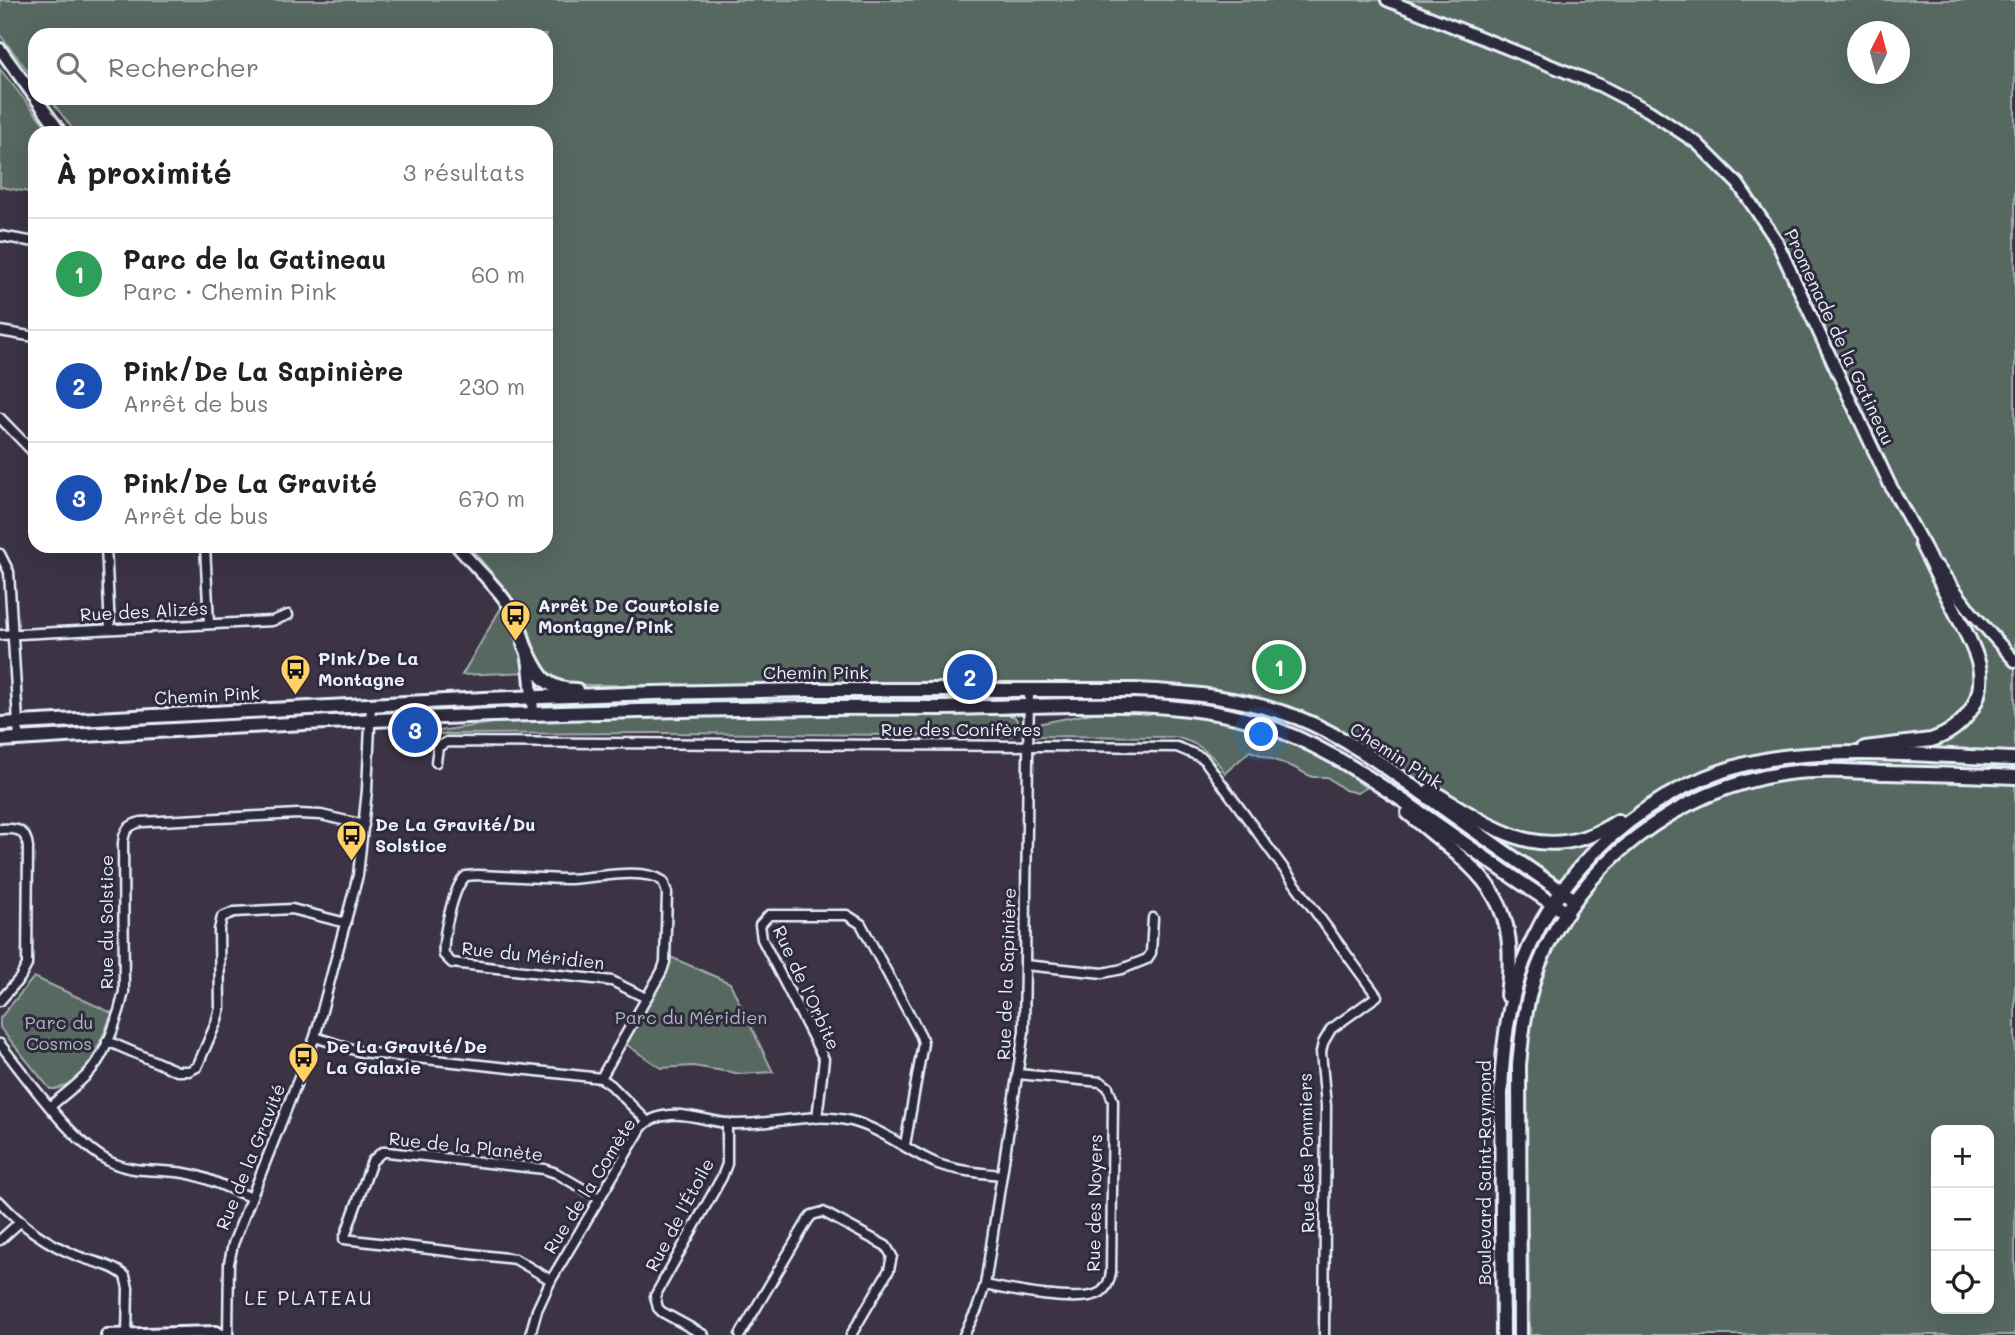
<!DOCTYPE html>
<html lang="fr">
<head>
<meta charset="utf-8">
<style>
	:root { --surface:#fff; --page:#f6f6f6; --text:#202124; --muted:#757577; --line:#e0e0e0; --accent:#2563eb }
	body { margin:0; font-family:Mali,sans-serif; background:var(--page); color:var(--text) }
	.controls { position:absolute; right:21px; bottom:21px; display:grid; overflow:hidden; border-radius:14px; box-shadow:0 7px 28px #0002 }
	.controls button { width:63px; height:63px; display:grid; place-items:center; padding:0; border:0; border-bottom:2px solid var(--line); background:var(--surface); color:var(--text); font:35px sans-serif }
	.compass { position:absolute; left:1847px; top:21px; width:63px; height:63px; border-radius:50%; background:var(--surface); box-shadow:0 7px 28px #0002; rotate:6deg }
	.you { position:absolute; left:1262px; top:735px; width:24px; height:24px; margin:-18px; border:5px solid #fff; border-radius:50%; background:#1a73e8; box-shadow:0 0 0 10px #1a73e833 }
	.badge { display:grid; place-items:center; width:46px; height:46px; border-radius:50%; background:var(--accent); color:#fff; font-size:23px; font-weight:700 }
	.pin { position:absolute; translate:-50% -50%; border:4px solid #fff; box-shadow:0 2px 7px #0006 }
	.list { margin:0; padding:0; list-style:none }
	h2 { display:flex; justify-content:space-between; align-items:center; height:91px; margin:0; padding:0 28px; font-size:30px }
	h2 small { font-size:23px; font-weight:400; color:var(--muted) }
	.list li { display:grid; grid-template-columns:46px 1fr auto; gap:21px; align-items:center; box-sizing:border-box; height:112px; padding:0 28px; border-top:2px solid var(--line) }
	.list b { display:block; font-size:26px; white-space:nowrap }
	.list p { margin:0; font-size:23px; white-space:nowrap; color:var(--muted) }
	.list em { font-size:23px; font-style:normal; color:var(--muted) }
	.icon { flex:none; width:38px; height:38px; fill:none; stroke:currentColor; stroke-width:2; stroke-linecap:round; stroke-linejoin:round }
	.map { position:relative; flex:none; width:2015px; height:1335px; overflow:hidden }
	.search { position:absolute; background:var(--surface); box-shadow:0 7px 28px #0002; left:28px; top:28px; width:525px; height:77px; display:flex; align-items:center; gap:18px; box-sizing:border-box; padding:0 24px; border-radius:21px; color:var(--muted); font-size:26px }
	.panel { position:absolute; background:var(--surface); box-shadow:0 7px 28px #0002; left:28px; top:126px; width:525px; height:427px; border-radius:21px }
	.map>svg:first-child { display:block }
</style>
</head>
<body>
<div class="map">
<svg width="2015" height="1335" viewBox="0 0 2015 1335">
	<rect width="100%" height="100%" fill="#3c3344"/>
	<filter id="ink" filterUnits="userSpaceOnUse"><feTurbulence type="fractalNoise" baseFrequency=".0143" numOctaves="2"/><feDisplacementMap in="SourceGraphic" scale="14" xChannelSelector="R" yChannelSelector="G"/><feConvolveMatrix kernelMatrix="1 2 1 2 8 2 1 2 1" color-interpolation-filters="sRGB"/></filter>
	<g filter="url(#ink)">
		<g fill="#576860" stroke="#a0acac" stroke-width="2" fill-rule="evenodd">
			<path d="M0,0H2015V1335H1530L1525,1102L1528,1042L1534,999L1547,961L1583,897L1390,760L1313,719L1132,686L588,685C524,684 543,649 520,610C506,587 486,567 469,546H546V133H76L49,98H546V35H35V80L0,35ZM1857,32H1899V74H1857ZM1936,1130H1989V1309H1936Z"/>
			<path d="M0,69L51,133H35V193L0,187Z"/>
			<path d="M505,601L515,617L530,672L462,675Z"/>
			<path d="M1093,713C1200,711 1280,719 1366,788L1357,793L1345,790L1327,777H1312L1293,767L1250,751L1225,773C1212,753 1199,743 1175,737L1033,736V729L1042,723Z"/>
			<path d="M763,714L1009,715L1015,717L1019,724L1014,735L1008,736L664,733L439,734L438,731L494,723L579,718Z"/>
			<path d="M666,955L730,983L773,1072L742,1074L693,1066L661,1068L621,1041Z"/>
			<path d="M34,977L112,1013C100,1043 90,1078 56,1089H50L0,1028V1018Z"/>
		</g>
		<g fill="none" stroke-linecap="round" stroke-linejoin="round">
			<defs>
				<g id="minor">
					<path d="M0,236L35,242"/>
					<path d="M0,331L35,337"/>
					<path d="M0,418L35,454"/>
					<path d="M106,546L110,629"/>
					<path d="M205,546L209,624"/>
					<path d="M0,554L9,572L19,739"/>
					<path d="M0,635L272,621L288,615"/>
					<path d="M436,762L438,747L447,742L1177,747L1203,758L1377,996L1331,1029L1323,1043L1321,1052L1326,1106L1324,1335"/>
					<path d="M0,829C16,828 26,829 28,847L27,965L20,978L0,1001"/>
					<path d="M1025,965L1103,973L1122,969L1147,959L1151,953L1153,918"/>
					<path d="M315,1037L361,1052L601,1078L611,1085L647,1121"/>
					<path d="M107,1041L177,1071H189L197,1067L216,1023L220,1008L219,930L222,917L234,912L292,909L346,923"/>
					<path d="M0,1044C28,1079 75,1148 115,1164C137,1173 161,1169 184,1173C206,1176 229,1189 250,1197"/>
					<path d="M601,1078L662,971L665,962L667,893L663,881C641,866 591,879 566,879C536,878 507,876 477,875L466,876C453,886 442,939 444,955L452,963L612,981L646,998"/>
					<path d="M51,1106C64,1094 81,1083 92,1069C107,1052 119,1014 124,992L123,843C124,830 129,825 141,822L298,814L321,815L364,825"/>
					<path d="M817,1118L824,1059L762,939L760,925L769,915H847L861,924L921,1036L923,1043L905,1145"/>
					<path d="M0,1202C21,1225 46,1243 75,1255C91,1262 112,1264 125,1276L128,1288L127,1335"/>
					<path d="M0,1240L21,1221"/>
					<path d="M551,1280L515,1259L344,1239L372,1161L382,1152H387L544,1169L556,1173L599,1198"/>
					<path d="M985,1285C1008,1290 1082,1305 1101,1292C1108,1287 1110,1279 1111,1272L1113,1101L1108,1087L1101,1082L1018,1074"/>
					<path d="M228,1335L229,1263L233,1244L315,1037L358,875L367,790L371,705"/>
					<path d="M530,1335L537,1310L551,1280L642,1127C649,1119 659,1116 670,1115C691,1113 713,1123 734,1124C773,1125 813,1111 851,1121C883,1129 908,1152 938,1164C957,1171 981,1173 1001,1175"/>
					<path d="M704,1335L662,1312L658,1308L655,1296L722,1177L727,1164V1123"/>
					<path d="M740,1335L808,1220L812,1215L823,1212L886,1246L892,1256L889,1270L851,1335"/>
					<path d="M964,1335L977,1309L985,1285L1024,1031L1029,691"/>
				</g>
				<g id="tertiary">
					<path d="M1387,0L1599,85L1649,111L1697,143L1738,184L1776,240L1889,483L1926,550"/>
					<path d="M0,49L61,133"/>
					<path d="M457,546C476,569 503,591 516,618C530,647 531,682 533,714"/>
					<path d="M1937,566L1973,614L2015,661"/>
					<path d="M107,1335L216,1332L222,1335"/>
				</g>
				<g id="secondary">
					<path d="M524,644C537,672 543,690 577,690"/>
					<path d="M0,724L484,699L654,693L808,690H1134C1189,692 1244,698 1296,717C1347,737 1392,771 1436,803C1482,836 1528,869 1575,900"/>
					<path d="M0,740C312,721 625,706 938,708C1037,708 1160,694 1255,722C1311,739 1358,770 1405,802C1459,839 1512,878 1567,913"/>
					<path d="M1865,748L1931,740C1963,730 1986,700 1979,666C1975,647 1963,628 1955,611C1943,588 1932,565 1921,543"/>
					<path d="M1430,790C1495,829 1544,869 1618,821"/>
					<path d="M1408,813C1479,873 1521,893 1507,995"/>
					<path d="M1503,1335L1501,1094C1502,1049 1508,1005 1523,963C1564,852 1673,767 1792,756C1865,749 1941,756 2015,759"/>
					<path d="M1520,1335L1519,1065C1522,1032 1526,999 1538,967C1579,863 1677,789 1787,773C1818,769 1851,771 1882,773C1926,774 1971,775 2015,777"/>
				</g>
			</defs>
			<use href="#minor" stroke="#e8f1f8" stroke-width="13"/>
			<use href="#tertiary" stroke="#e8f1f8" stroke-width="16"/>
			<use href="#secondary" stroke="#e8f1f8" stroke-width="18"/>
			<use href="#minor" stroke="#2f2a3d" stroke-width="8"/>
			<use href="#tertiary" stroke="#2f2a3d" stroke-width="10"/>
			<use href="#secondary" stroke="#2f2a3d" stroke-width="12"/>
		</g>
	</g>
	<defs>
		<symbol id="bus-pin" viewBox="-11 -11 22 30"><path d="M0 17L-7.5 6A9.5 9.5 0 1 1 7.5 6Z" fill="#ffd166" stroke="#2f2a3d"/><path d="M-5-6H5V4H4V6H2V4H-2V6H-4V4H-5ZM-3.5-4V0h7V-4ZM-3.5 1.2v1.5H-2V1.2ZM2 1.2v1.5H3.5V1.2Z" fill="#111"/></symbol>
	</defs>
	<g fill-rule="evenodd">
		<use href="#bus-pin" x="498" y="598" width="35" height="47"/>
		<use href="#bus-pin" x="278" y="652" width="35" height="47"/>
		<use href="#bus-pin" x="334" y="818" width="35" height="47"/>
		<use href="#bus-pin" x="286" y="1040" width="35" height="47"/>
	</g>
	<g text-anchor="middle" stroke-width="6" stroke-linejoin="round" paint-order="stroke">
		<g font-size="18" fill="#e8f1f8" stroke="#2f2a3d">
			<text transform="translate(1839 337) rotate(65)" y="6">Promenade de la Gatineau</text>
			<text transform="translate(144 612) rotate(-3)" y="6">Rue des Alizés</text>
			<text x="816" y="679">Chemin Pink</text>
			<text transform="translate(207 696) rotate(-3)" y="6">Chemin Pink</text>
			<text x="961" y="736">Rue des Conifères</text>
			<text transform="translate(1396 756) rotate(33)" y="6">Chemin Pink</text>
			<text transform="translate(107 922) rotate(-90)" y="6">Rue du Solstice</text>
			<text transform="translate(533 956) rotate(6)" y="6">Rue du Méridien</text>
			<text transform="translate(1007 974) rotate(-88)" y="6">Rue de la Sapinière</text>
			<text transform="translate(806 988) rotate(65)" y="6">Rue de l'Orbite</text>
			<text transform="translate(466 1147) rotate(6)" y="6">Rue de la Planète</text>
			<text transform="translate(1307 1153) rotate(-91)" y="6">Rue des Pommiers</text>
			<text transform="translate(251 1157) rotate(-68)" y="6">Rue de la Gravité</text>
			<text transform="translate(1485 1173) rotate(-90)" y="6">Boulevard Saint-Raymond</text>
			<text transform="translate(590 1186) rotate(-58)" y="6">Rue de la Comète</text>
			<text transform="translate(1095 1203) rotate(-89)" y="6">Rue des Noyers</text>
			<text transform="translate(680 1215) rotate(-62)" y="6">Rue de l'Étoile</text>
		</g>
		<g font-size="18" font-weight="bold" fill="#e8f1f8" stroke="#2f2a3d" text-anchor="start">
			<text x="538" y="612">Arrêt De Courtoisie<tspan x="538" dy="21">Montagne/Pink</tspan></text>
			<text x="318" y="665">Pink/De La<tspan x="318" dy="21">Montagne</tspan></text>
			<text x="375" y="831">De La Gravité/Du<tspan x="375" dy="21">Solstice</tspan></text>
			<text x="326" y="1053">De La Gravité/De<tspan x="326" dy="21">La Galaxie</tspan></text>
		</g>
		<g font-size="18" fill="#aebabb" stroke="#2f2a3d">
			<text x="691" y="1024">Parc du Méridien</text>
			<text x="59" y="1029">Parc du<tspan x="59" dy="21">Cosmos</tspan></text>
		</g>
		<g font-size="19" letter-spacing="2" fill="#e8f1f8" stroke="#2f2a3d">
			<text x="309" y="1305">LE PLATEAU</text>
		</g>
	</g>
</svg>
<div class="controls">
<button>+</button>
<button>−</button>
<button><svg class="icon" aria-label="locate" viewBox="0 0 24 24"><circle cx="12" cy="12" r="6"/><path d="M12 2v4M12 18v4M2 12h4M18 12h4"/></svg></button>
</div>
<svg class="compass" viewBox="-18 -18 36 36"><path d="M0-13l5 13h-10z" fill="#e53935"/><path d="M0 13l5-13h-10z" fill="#757577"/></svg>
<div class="you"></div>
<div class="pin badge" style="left:1279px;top:667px;background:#2e9e5b">1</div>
<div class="pin badge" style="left:970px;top:677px;background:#1a4fb4">2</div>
<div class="pin badge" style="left:415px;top:730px;background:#1a4fb4">3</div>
<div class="search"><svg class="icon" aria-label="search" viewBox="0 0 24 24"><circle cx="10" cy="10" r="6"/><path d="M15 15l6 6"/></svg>Rechercher</div>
<section class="panel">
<h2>À proximité<small>3 résultats</small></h2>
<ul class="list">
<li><span class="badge" style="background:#2e9e5b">1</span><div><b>Parc de la Gatineau</b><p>Parc · Chemin Pink</p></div><em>60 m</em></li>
<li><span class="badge" style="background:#1a4fb4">2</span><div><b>Pink/De La Sapinière</b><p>Arrêt de bus</p></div><em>230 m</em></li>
<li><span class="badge" style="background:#1a4fb4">3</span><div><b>Pink/De La Gravité</b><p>Arrêt de bus</p></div><em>670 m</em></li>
</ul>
</section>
</div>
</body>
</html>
